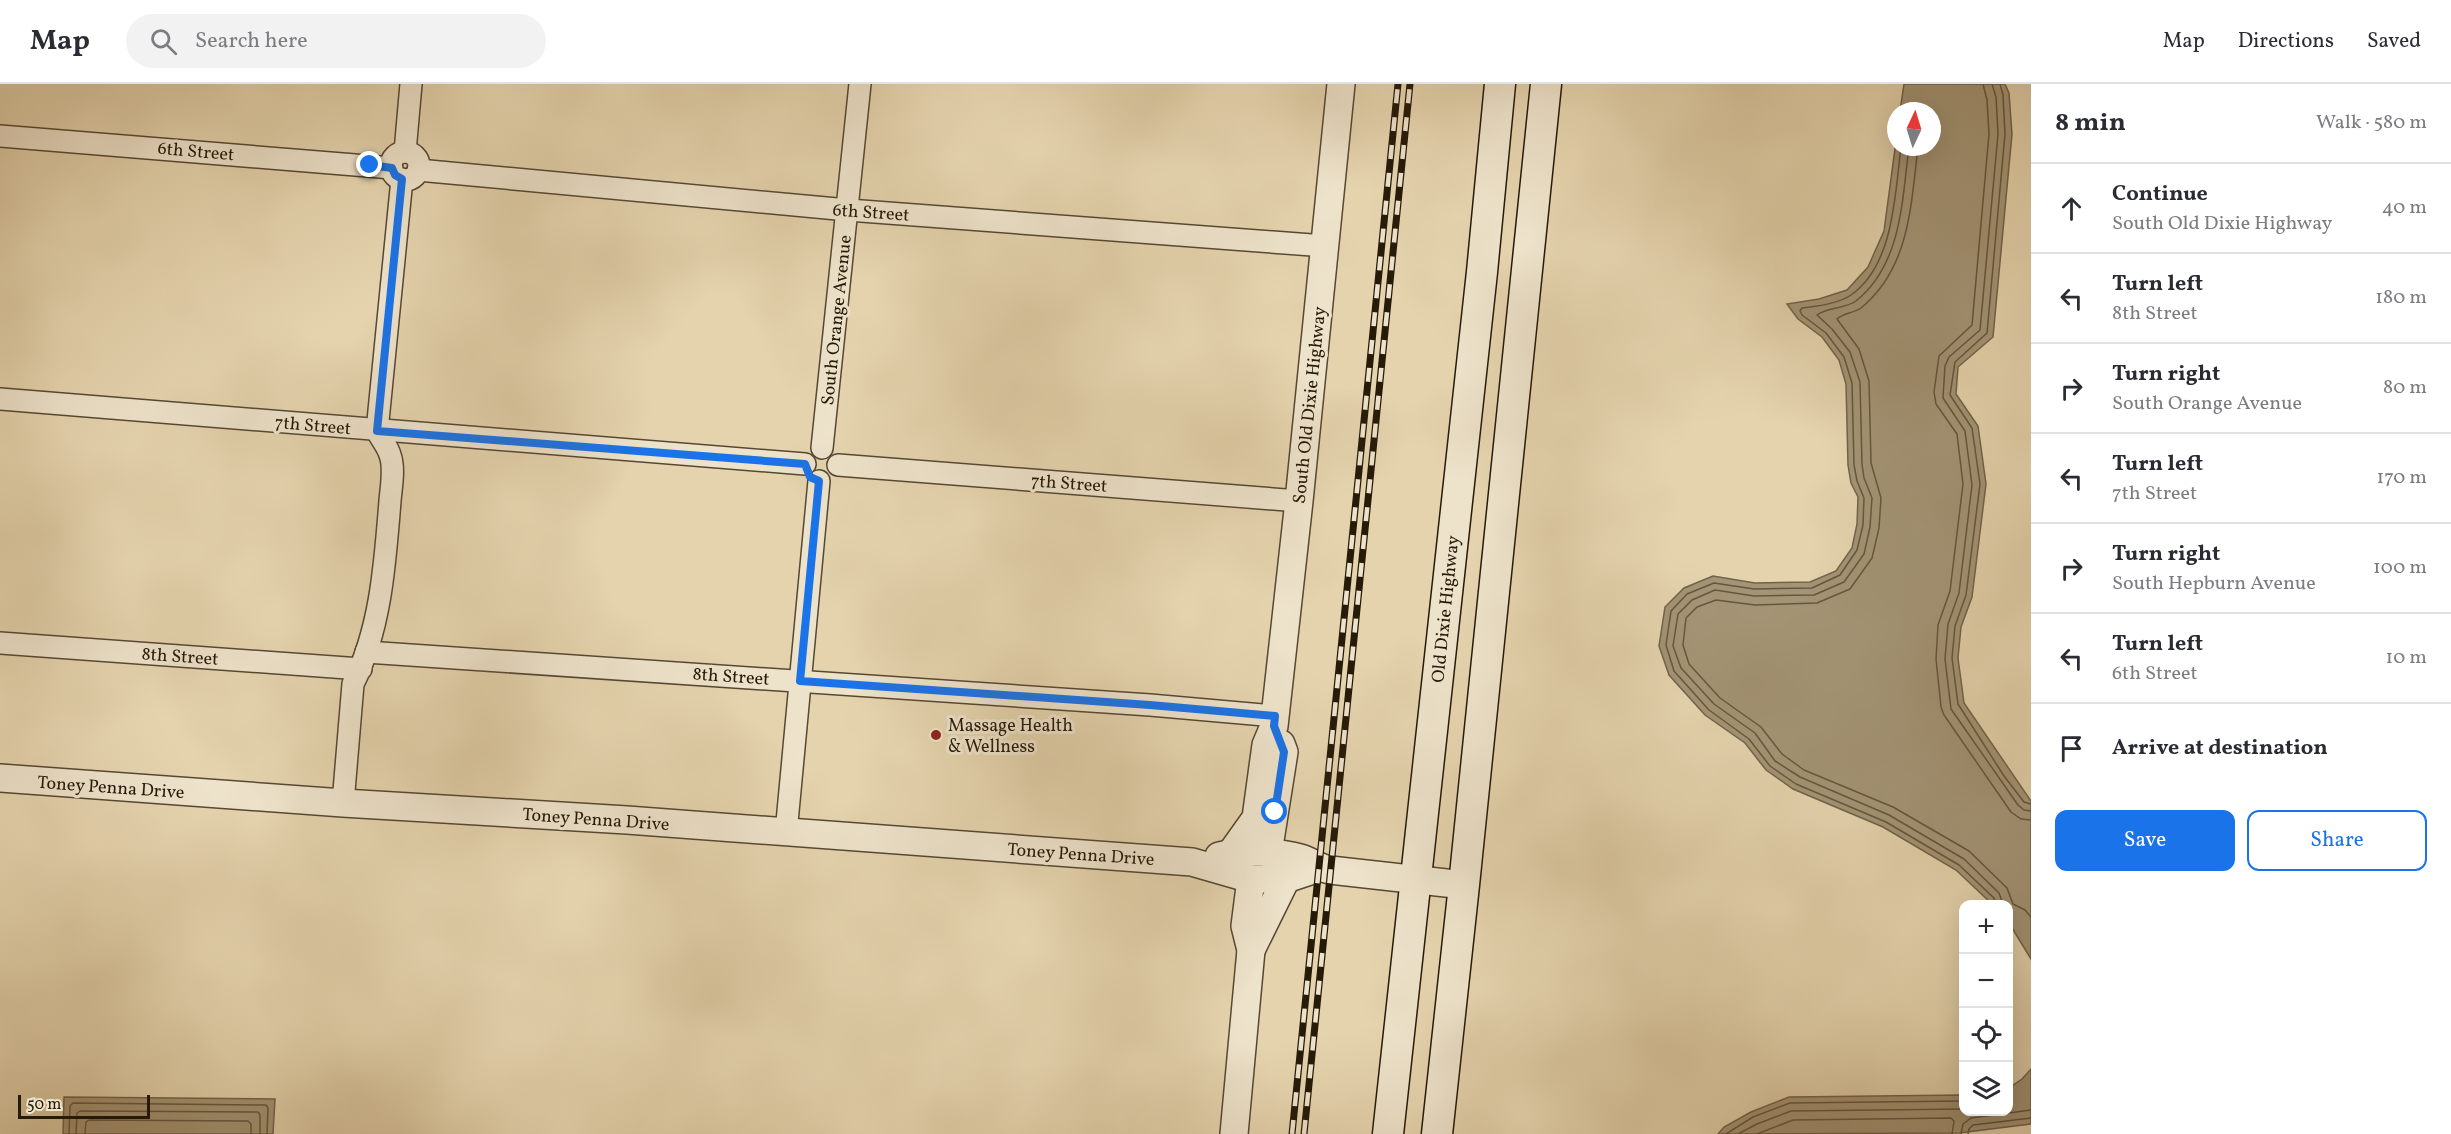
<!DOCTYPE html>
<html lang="en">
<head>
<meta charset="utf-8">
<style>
	:root { --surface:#fff; --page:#f2f2f3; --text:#2b2b33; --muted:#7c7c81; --line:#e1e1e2; --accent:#1a73e8 }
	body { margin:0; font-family:Vollkorn,serif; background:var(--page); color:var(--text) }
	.controls { position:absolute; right:18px; bottom:18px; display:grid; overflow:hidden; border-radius:12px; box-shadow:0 6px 24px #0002 }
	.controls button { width:54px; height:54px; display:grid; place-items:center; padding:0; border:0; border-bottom:2px solid var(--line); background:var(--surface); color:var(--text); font:30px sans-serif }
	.compass { position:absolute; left:1887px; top:18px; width:54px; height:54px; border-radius:50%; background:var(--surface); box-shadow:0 6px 24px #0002; rotate:4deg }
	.scale { position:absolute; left:18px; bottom:15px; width:132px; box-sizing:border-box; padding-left:6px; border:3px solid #261a09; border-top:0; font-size:16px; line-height:21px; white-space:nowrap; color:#261a09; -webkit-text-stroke:4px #ede2ca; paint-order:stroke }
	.stop { position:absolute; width:18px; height:18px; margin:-14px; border:4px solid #1a73e8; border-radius:50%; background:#fff }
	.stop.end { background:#1a73e8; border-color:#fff; box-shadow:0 2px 6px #0008 }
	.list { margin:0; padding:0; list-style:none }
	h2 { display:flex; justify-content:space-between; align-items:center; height:78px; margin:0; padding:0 24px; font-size:26px }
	h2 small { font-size:20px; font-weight:400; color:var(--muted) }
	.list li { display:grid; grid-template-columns:39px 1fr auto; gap:18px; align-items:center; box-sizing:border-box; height:90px; padding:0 24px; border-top:2px solid var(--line) }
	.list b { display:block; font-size:22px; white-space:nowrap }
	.list p { margin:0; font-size:20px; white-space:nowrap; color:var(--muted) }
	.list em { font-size:20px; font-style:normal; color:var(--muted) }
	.actions { display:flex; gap:12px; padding:18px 24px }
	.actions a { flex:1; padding:14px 0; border:2px solid var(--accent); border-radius:12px; text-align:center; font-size:21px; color:var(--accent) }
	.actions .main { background:var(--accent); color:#fff }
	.icon { flex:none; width:33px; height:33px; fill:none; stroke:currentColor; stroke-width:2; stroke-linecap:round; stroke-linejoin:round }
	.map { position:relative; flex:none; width:2031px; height:1050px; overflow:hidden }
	header { display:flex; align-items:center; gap:36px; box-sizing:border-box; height:84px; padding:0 30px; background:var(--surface); border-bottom:2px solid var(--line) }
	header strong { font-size:28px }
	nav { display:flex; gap:33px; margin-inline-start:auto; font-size:21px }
	.search { width:420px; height:54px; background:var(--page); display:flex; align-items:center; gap:15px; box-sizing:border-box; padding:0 21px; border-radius:33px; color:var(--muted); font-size:22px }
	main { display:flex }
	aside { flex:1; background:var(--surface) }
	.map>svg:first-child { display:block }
</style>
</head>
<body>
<header>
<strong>Map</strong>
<div class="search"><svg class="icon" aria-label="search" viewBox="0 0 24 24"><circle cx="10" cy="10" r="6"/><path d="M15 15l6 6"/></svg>Search here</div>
<nav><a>Map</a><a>Directions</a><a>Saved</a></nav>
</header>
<main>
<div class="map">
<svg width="2031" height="1050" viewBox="0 0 2031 1050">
	<rect width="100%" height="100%" fill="#e4d3ad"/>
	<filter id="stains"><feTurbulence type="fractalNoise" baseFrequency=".00333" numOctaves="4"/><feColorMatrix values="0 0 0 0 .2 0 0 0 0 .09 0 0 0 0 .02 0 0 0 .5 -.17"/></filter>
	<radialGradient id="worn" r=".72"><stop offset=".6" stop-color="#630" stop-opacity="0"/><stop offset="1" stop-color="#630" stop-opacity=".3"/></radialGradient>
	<g fill="#a39475" stroke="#71634a" stroke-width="1.5">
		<path d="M1904,0H2005L2009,9L2012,50L1993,253L1958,283L1956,310L1978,342L1986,400L1972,513L1961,543L1958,574L1964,619L2031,717V875L2009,839L2008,820H1992L1956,786L1883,743L1793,705L1766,686L1745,659L1705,631L1669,591L1659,562L1665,523L1684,504L1713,492L1755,499L1810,498L1836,487L1852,464L1857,440L1858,413L1851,399L1848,381L1846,300L1839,276L1822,253L1798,235L1787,220L1819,215L1847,206L1868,183L1884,147L1896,57V63H1932V27H1900Z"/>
		<path d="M2031,985V1040L1959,1049L1718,1050L1724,1043L1751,1028L1789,1013L1963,1011L1964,1028H2008L2009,1004L2022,995Z"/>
		<path d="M64,1013L275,1015L273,1050H63Z"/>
	</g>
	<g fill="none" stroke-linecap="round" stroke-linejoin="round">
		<g stroke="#64573f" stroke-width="1.5">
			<path d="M1983,0L1987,16L1989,50L1972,241L1939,272L1934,308L1936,320L1957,350L1963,400L1950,507L1938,541L1936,575L1941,623L1944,631L2011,728L2021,735L2031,736"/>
			<path d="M1992,0L1996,13L1998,50L1980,246L1949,273L1945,282L1943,314L1965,347L1972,401L1959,509L1948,540L1945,575L1951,625L2018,721L2024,726L2031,727"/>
			<path d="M2000,0L2003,11L2005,50L1987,249L1955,278L1950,311L1972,344L1980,400L1966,511L1955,542L1952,574L1958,620L2004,692L2024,718L2031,720"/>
			<path d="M1901,63C1895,110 1894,181 1851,211C1838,220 1817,222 1802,224L1800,227L1802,231L1826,249L1844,273L1852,299L1854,381L1857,397L1864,414L1863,441L1857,466L1840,491L1812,504L1754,505L1714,499L1687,510L1671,527L1666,561L1674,587L1709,626L1749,655L1770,682L1796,700L1886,738L1959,781L1994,814L1996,820"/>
			<path d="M1909,63C1902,116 1902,180 1856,217C1845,225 1827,223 1817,231L1832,245L1850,268L1860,298L1862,380L1864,394L1872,414L1870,443L1864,470L1844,498L1814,511L1754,512L1715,506L1692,516L1678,530L1673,562L1681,584L1714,620L1755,649L1775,677L1800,693L1889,731L1964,775L1999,809L2003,820"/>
			<path d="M1918,63C1911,120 1910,184 1861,224C1854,229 1843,229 1837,235L1859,265L1869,297L1871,379L1881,414L1879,444L1872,474L1850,505L1817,519L1755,521L1716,516L1697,523L1686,534L1683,561L1689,580L1720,614L1761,643L1782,670L1804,686L1893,723L1969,767L2007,804L2013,820L2025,826L2031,833"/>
			<path d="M69,1050L70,1022L73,1019L266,1021L268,1024L267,1050"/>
			<path d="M76,1050L77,1029L80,1027L258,1028L260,1031V1050"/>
			<path d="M85,1050L86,1038L89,1036L248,1037L251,1040V1050"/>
			<path d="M1726,1050L1753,1033L1790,1019L1964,1017"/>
			<path d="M1738,1050L1757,1040L1791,1027L1964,1025"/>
			<path d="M1757,1050L1793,1036L1951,1034L1954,1037L1952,1050"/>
			<path d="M1961,1050L1963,1040L1971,1034L2031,1026"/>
			<path d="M1968,1050L1969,1045L1973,1041L2031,1034"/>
		</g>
		<defs>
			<g id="minor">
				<path d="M0,52L392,84"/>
				<path d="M405,68L411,0"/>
				<circle cx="405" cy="82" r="14"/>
				<path d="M418,86L848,126L1325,162"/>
				<path d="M0,315L805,380"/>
				<path d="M822,364L860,0"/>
				<path d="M838,381L1299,417"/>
				<path d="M0,559L361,585"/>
				<path d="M366,568L1150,621L1275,632"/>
				<path d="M343,719L353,600C381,544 385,479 390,417C391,404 395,384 390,371C388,363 381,355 377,347L402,95"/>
				<path d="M786,749L819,397"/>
			</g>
			<g id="tertiary">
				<path d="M0,694L343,719L627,736L1192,778L1251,795H1286L1319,784"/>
				<path d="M1231,769L1256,734L1266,661L1274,642L1299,417L1341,0"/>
				<path d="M1268,769L1284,668L1281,660"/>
				<path d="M1219,772C1243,766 1276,767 1300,774C1311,777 1319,784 1330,786L1464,801"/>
				<path d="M1251,866L1286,795"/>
				<path d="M1234,1050L1251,866L1245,842L1251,795"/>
			</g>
			<g id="secondary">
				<path d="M1388,1050L1482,188L1500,0"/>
				<path d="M1437,1050L1464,801L1546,0"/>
			</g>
		</defs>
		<use href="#minor" stroke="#564832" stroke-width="24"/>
		<use href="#tertiary" stroke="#564832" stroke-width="30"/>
		<use href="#secondary" stroke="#261a09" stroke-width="33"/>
		<use href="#minor" stroke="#ede2ca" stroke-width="21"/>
		<use href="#tertiary" stroke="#ede2ca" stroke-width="27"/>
		<use href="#secondary" stroke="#ede2ca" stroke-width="30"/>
		<defs>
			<g id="rail">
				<path d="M1292,1050L1398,0"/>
				<path d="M1304,1050L1410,0"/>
			</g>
		</defs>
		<use href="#rail" stroke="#261a09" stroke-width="7"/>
		<use href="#rail" stroke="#ede2ca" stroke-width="4.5" stroke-dasharray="14" stroke-linecap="butt"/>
	</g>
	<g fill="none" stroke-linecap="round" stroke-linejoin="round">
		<path stroke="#1a73e8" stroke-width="8" d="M370,81L392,84L395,91L402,95L377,347L805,380L810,393L819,397L800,597L1150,621L1275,632L1274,642L1284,668L1275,728"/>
	</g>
	<circle fill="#8f2418" stroke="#ede2ca" stroke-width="2" cx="936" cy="651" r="6"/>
	<g text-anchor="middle" stroke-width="6" stroke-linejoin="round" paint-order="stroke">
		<g font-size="18" fill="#261a09" stroke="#ede2ca">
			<text transform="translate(196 67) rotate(5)" y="6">6th Street</text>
			<text transform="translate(871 128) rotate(4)" y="6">6th Street</text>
			<text transform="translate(836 236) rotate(-84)" y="6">South Orange Avenue</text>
			<text transform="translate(1309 321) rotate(-84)" y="6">South Old Dixie Highway</text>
			<text transform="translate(313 341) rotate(5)" y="6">7th Street</text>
			<text transform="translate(1069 399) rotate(4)" y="6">7th Street</text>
			<text transform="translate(1445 525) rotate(-84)" y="6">Old Dixie Highway</text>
			<text transform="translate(180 572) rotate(4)" y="6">8th Street</text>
			<text transform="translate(731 592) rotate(4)" y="6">8th Street</text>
			<text transform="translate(111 703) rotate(4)" y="6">Toney Penna Drive</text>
			<text transform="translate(596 735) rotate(4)" y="6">Toney Penna Drive</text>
			<text transform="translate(1081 770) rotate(4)" y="6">Toney Penna Drive</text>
		</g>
		<g font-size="18" fill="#261a09" stroke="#ede2ca" text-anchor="start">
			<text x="948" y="647">Massage Health<tspan x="948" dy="21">&amp; Wellness</tspan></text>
		</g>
	</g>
	<rect width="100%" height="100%" filter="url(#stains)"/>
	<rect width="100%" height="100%" fill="url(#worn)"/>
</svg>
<div class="controls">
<button>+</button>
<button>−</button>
<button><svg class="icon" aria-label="locate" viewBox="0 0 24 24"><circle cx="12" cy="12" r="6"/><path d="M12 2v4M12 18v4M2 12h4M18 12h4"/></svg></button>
<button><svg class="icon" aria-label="layers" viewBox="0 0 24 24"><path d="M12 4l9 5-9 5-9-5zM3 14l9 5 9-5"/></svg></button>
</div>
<svg class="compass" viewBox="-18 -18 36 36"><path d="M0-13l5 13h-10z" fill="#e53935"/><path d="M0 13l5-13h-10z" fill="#7c7c81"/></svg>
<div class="scale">50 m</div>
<div class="stop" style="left:1275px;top:728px"></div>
<div class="stop end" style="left:370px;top:81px"></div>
</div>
<aside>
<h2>8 min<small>Walk · 580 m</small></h2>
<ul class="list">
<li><svg class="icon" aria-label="ahead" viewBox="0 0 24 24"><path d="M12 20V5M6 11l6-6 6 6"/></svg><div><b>Continue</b><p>South Old Dixie Highway</p></div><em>40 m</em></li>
<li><svg class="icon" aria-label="left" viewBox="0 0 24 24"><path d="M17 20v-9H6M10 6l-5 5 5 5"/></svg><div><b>Turn left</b><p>8th Street</p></div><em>180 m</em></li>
<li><svg class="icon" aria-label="right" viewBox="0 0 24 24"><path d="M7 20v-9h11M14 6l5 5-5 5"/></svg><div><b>Turn right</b><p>South Orange Avenue</p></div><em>80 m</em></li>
<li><svg class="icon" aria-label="left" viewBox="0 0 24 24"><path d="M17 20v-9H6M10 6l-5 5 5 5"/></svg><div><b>Turn left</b><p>7th Street</p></div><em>170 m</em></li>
<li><svg class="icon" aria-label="right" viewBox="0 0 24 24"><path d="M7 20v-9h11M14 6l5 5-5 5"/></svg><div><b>Turn right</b><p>South Hepburn Avenue</p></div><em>100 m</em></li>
<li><svg class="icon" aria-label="left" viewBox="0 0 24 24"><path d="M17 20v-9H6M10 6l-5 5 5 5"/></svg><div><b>Turn left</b><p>6th Street</p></div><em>10 m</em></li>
<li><svg class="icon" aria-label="arrive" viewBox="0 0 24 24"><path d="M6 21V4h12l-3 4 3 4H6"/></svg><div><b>Arrive at destination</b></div></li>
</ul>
<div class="actions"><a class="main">Save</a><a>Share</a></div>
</aside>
</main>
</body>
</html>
